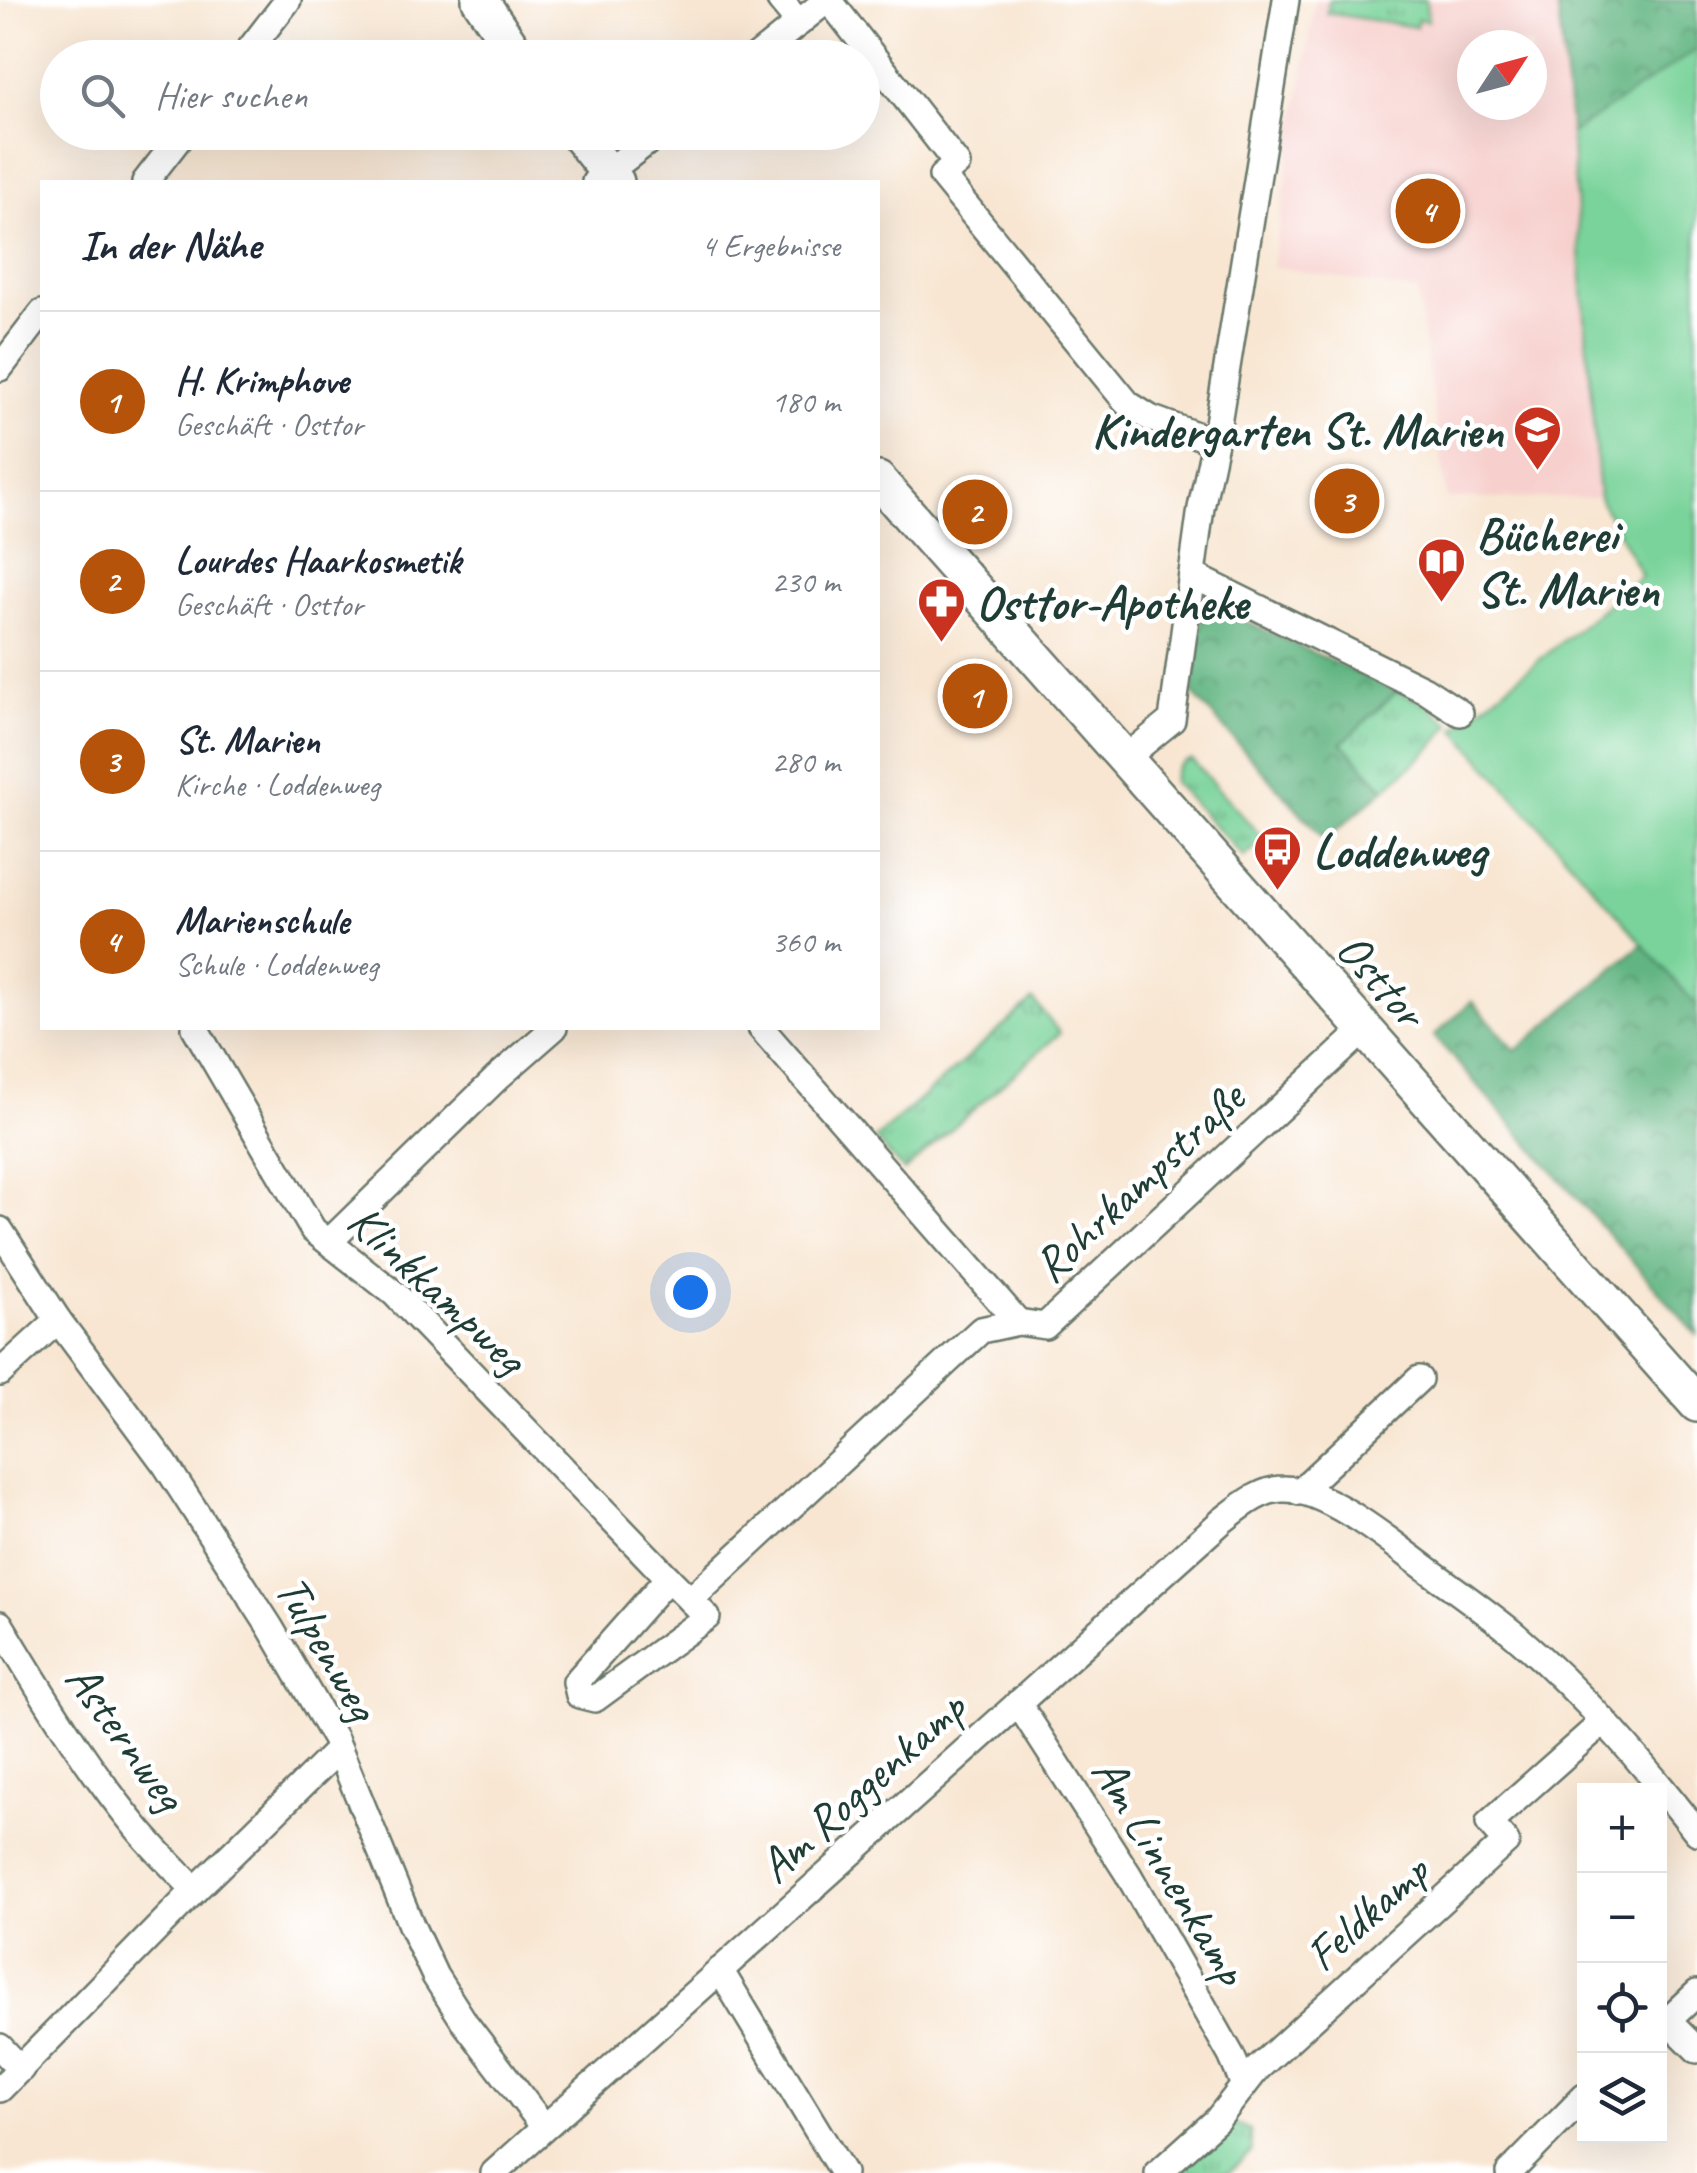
<!DOCTYPE html>
<html lang="de">
<head>
<meta charset="utf-8">
<style>
	:root { --surface:#fff; --page:#f2f2f3; --text:#1f2937; --muted:#747a83; --line:#e0e1e3; --accent:#b45309 }
	body { margin:0; font-family:Caveat,sans-serif; background:var(--page); color:var(--text) }
	.controls { position:absolute; right:30px; bottom:30px; display:grid; overflow:hidden; border-radius:0px; box-shadow:0 10px 40px #0002 }
	.controls button { width:90px; height:90px; display:grid; place-items:center; padding:0; border:0; border-bottom:2px solid var(--line); background:var(--surface); color:var(--text); font:50px sans-serif }
	.compass { position:absolute; left:1457px; top:30px; width:90px; height:90px; border-radius:50%; background:var(--surface); box-shadow:0 10px 40px #0002; rotate:54deg }
	.you { position:absolute; left:690px; top:1292px; width:35px; height:35px; margin:-25px; border:8px solid #fff; border-radius:50%; background:#1a73e8; box-shadow:0 0 0 15px #1a73e833 }
	.badge { display:grid; place-items:center; width:65px; height:65px; border-radius:50%; background:var(--accent); color:#fff; font-size:32px; font-weight:700 }
	.pin { position:absolute; translate:-50% -50%; border:5px solid #fff; box-shadow:0 2px 10px #0006 }
	.list { margin:0; padding:0; list-style:none }
	h2 { display:flex; justify-content:space-between; align-items:center; height:130px; margin:0; padding:0 40px; font-size:42px }
	h2 small { font-size:32px; font-weight:400; color:var(--muted) }
	.list li { display:grid; grid-template-columns:65px 1fr auto; gap:30px; align-items:center; box-sizing:border-box; height:180px; padding:0 40px; border-top:2px solid var(--line) }
	.list b { display:block; font-size:38px; white-space:nowrap }
	.list p { margin:0; font-size:32px; white-space:nowrap; color:var(--muted) }
	.list em { font-size:32px; font-style:normal; color:var(--muted) }
	.icon { flex:none; width:55px; height:55px; fill:none; stroke:currentColor; stroke-width:2; stroke-linecap:round; stroke-linejoin:round }
	.map { position:relative; flex:none; width:1697px; height:2173px; overflow:hidden }
	.search { position:absolute; background:var(--surface); box-shadow:0 10px 40px #0002; left:40px; top:40px; width:840px; height:110px; display:flex; align-items:center; gap:25px; box-sizing:border-box; padding:0 35px; border-radius:55px; color:var(--muted); font-size:38px }
	.panel { position:absolute; background:var(--surface); box-shadow:0 10px 40px #0002; left:40px; top:180px; width:840px; height:850px; border-radius:0px }
	.map>svg:first-child { display:block }
</style>
</head>
<body>
<div class="map">
<svg width="1697" height="2173" viewBox="0 0 1697 2173">
	<defs>
		<pattern id="grass-tufts" width="24" height="20" patternUnits="userSpaceOnUse" patternTransform="scale(2.5)"><rect width="24" height="20" fill="#79d39a"/><path d="M3 7l-1-3M5 7V3M7 7l1-3M15 17l-1-3M17 17v-4M19 17l1-3" fill="none" stroke="#63ac7e"/></pattern>
		<pattern id="forest-crowns" width="20" height="18" patternUnits="userSpaceOnUse" patternTransform="scale(2.5)"><rect width="20" height="18" fill="#62b582"/><path d="M2 6a3 3 0 1 1 6 0M12 15a3 3 0 1 1 6 0" fill="none" stroke="#50946b"/></pattern>
	</defs>
	<rect width="100%" height="100%" fill="#fff"/>
	<filter id="ink" filterUnits="userSpaceOnUse"><feTurbulence type="fractalNoise" baseFrequency=".01" numOctaves="2"/><feDisplacementMap in="SourceGraphic" scale="20" xChannelSelector="R" yChannelSelector="G"/><feConvolveMatrix kernelMatrix="1 2 1 2 8 2 1 2 1" color-interpolation-filters="sRGB"/></filter>
	<filter id="wash" filterUnits="userSpaceOnUse"><feTurbulence type="fractalNoise" baseFrequency=".0048" numOctaves="4" result="noise"/><feDisplacementMap in="SourceGraphic" scale="40" xChannelSelector="R" yChannelSelector="G"/><feGaussianBlur stdDeviation="2.25" result="paint"/><feColorMatrix in="noise" values="0 0 0 0 0 0 0 0 0 0 0 0 0 0 0 0 0 1.4 0 .05"/><feComposite in="paint" operator="in"/></filter>
	<g filter="url(#wash)">
		<rect width="100%" height="100%" fill="#f8e6d2"/>
		<path fill="#f7d0cd" fill-rule="evenodd" d="M1315,0H1556L1571,134L1599,498L1447,499L1417,292L1272,266ZM1472,45H1532V105H1472Z"/>
		<g fill="url(#grass-tufts)" stroke="#4c8867" stroke-width="2.5">
			<path d="M1329,0H1426L1428,21L1418,19L1416,27L1327,13Z"/>
			<path d="M1397,691L1426,704L1451,724L1431,749L1385,789L1341,743Z"/>
			<path d="M1192,760L1261,836V842L1244,857L1173,782C1174,769 1179,762 1192,760Z"/>
			<path d="M1033,1000L1060,1033L904,1171L875,1139Z"/>
			<path d="M1227,2121L1250,2130L1252,2152L1228,2173H1170Z"/>
		</g>
		<g fill="url(#forest-crowns)" stroke="#40795b" stroke-width="2.5">
			<path d="M1557,0H1697V49L1571,134Z"/>
			<path d="M1214,607L1397,691L1342,743L1385,789L1325,840L1192,693L1202,615Z"/>
			<path d="M1642,944L1697,1006V1335L1434,1036L1472,1001L1516,1051Z"/>
		</g>
		<path fill="#79d39a" stroke="#4c8867" stroke-width="2.5" d="M1697,49V1006L1455,729L1642,576L1599,498L1571,134Z"/>
	</g>
	<g filter="url(#ink)">
		<g fill="none" stroke-linecap="round" stroke-linejoin="round">
			<defs>
				<g id="street">
					<path d="M780,0L799,23"/>
					<path d="M829,0L957,164L942,176L1128,404L1150,418L1215,442"/>
					<path d="M243,58L288,0"/>
					<path d="M755,58L827,0"/>
					<path d="M145,182L184,132"/>
					<path d="M595,182L660,132"/>
					<path d="M0,368L42,313"/>
					<path d="M1192,575L1425,690L1460,713"/>
					<path d="M1123,760L1172,720L1201,508L1215,442L1286,0"/>
					<path d="M195,1028L313,1230L395,1294L668,1578"/>
					<path d="M761,1028L1018,1322"/>
					<path d="M0,1230L58,1320L165,1464L270,1627L335,1739L411,1925L435,1976L465,2023L544,2127"/>
					<path d="M329,1242L498,1077L554,1028"/>
					<path d="M0,1373L58,1320"/>
					<path d="M1299,1492L1419,1379"/>
					<path d="M668,1578L707,1617L595,1699L579,1695L576,1682Z"/>
					<path d="M690,1600L981,1330L1018,1322L1045,1326L1364,1030"/>
					<path d="M0,1624C42,1694 85,1765 137,1828C155,1850 176,1870 195,1890"/>
					<path d="M1018,1703L1128,1874L1231,2055L1244,2085"/>
					<path d="M720,1970L843,2173"/>
					<path d="M1668,2021L1697,2050"/>
					<path d="M1660,2028L1697,1993"/>
					<path d="M0,2047L21,2069"/>
					<path d="M0,2089L195,1890L339,1749"/>
					<path d="M494,2173L1223,1520C1240,1507 1261,1489 1283,1489C1322,1488 1381,1534 1411,1557C1445,1583 1481,1607 1515,1635C1583,1693 1642,1762 1697,1832"/>
					<path d="M1158,2173L1217,2120L1257,2069L1506,1842L1489,1823L1604,1721"/>
					<path d="M1509,2173L1584,2097"/>
				</g>
				<g id="secondary">
					<path d="M480,0L519,58"/>
					<path d="M576,132L616,182"/>
					<path d="M878,480L1697,1404"/>
				</g>
			</defs>
			<use href="#street" stroke="#6b786b" stroke-width="30"/>
			<use href="#secondary" stroke="#6b786b" stroke-width="40"/>
			<use href="#street" stroke="#fff" stroke-width="25"/>
			<use href="#secondary" stroke="#fff" stroke-width="35"/>
		</g>
	</g>
	<defs>
		<symbol id="school-pin" viewBox="-11 -11 22 30"><path d="M0 17L-7.5 6A9.5 9.5 0 1 1 7.5 6Z" fill="#c8321e" stroke="#fff"/><path d="M0-5L7-2L0 1L-7-2ZM-4 1L0 2.5L4 1V4Q0 6-4 4Z" fill="#fff"/></symbol>
		<symbol id="library-pin" viewBox="-11 -11 22 30"><path d="M0 17L-7.5 6A9.5 9.5 0 1 1 7.5 6Z" fill="#c8321e" stroke="#fff"/><path d="M-6-4Q-3-5.5-.7-3.5V5Q-3 3-6 4ZM6-4Q3-5.5 .7-3.5V5Q3 3 6 4Z" fill="#fff"/></symbol>
		<symbol id="pharmacy-pin" viewBox="-11 -11 22 30"><path d="M0 17L-7.5 6A9.5 9.5 0 1 1 7.5 6Z" fill="#c8321e" stroke="#fff"/><path d="M-2-6h4v4h4v4h-4v4h-4v-4h-4v-4h4Z" fill="#fff"/></symbol>
		<symbol id="bus-pin" viewBox="-11 -11 22 30"><path d="M0 17L-7.5 6A9.5 9.5 0 1 1 7.5 6Z" fill="#c8321e" stroke="#fff"/><path d="M-5-6H5V4H4V6H2V4H-2V6H-4V4H-5ZM-3.5-4V0h7V-4ZM-3.5 1.2v1.5H-2V1.2ZM2 1.2v1.5H3.5V1.2Z" fill="#fff"/></symbol>
	</defs>
	<g fill-rule="evenodd">
		<use href="#school-pin" x="1510" y="402" width="55" height="75"/>
		<use href="#library-pin" x="1414" y="534" width="55" height="75"/>
		<use href="#pharmacy-pin" x="914" y="574" width="55" height="75"/>
		<use href="#bus-pin" x="1250" y="822" width="55" height="75"/>
	</g>
	<g text-anchor="middle" stroke-width="9" stroke-linejoin="round" paint-order="stroke">
		<g font-size="48" font-weight="bold" fill="#1f3d34" stroke="#fff" text-anchor="start">
			<text x="1503" y="447" text-anchor="end">Kindergarten St. Marien</text>
			<text x="1476" y="551">Bücherei<tspan x="1476" dy="55">St. Marien</tspan></text>
			<text x="976" y="619">Osttor-Apotheke</text>
			<text x="1313" y="867">Loddenweg</text>
		</g>
		<g font-size="48" fill="#1f3d34" stroke="#fff">
			<text transform="translate(1382 979) rotate(49)" y="17">Osttor</text>
			<text transform="translate(1138 1181) rotate(-43)" y="17">Rohrkampstraße</text>
			<text transform="translate(438 1288) rotate(43)" y="17">Klinkkampweg</text>
			<text transform="translate(328 1647) rotate(60)" y="17">Tulpenweg</text>
			<text transform="translate(127 1736) rotate(54)" y="17">Asternweg</text>
			<text transform="translate(861 1786) rotate(-42)" y="17">Am Roggenkamp</text>
			<text transform="translate(1171 1870) rotate(59)" y="17">Am Linnenkamp</text>
			<text transform="translate(1366 1912) rotate(-42)" y="17">Feldkamp</text>
		</g>
	</g>
</svg>
<div class="controls">
<button>+</button>
<button>−</button>
<button><svg class="icon" aria-label="locate" viewBox="0 0 24 24"><circle cx="12" cy="12" r="6"/><path d="M12 2v4M12 18v4M2 12h4M18 12h4"/></svg></button>
<button><svg class="icon" aria-label="layers" viewBox="0 0 24 24"><path d="M12 4l9 5-9 5-9-5zM3 14l9 5 9-5"/></svg></button>
</div>
<svg class="compass" viewBox="-18 -18 36 36"><path d="M0-13l5 13h-10z" fill="#e53935"/><path d="M0 13l5-13h-10z" fill="#747a83"/></svg>
<div class="you"></div>
<div class="pin badge" style="left:975px;top:696px">1</div>
<div class="pin badge" style="left:975px;top:512px">2</div>
<div class="pin badge" style="left:1347px;top:501px">3</div>
<div class="pin badge" style="left:1428px;top:211px">4</div>
<div class="search"><svg class="icon" aria-label="search" viewBox="0 0 24 24"><circle cx="10" cy="10" r="6"/><path d="M15 15l6 6"/></svg>Hier suchen</div>
<section class="panel">
<h2>In der Nähe<small>4 Ergebnisse</small></h2>
<ul class="list">
<li><span class="badge">1</span><div><b>H. Krimphove</b><p>Geschäft · Osttor</p></div><em>180 m</em></li>
<li><span class="badge">2</span><div><b>Lourdes Haarkosmetik</b><p>Geschäft · Osttor</p></div><em>230 m</em></li>
<li><span class="badge">3</span><div><b>St. Marien</b><p>Kirche · Loddenweg</p></div><em>280 m</em></li>
<li><span class="badge">4</span><div><b>Marienschule</b><p>Schule · Loddenweg</p></div><em>360 m</em></li>
</ul>
</section>
</div>
</body>
</html>
